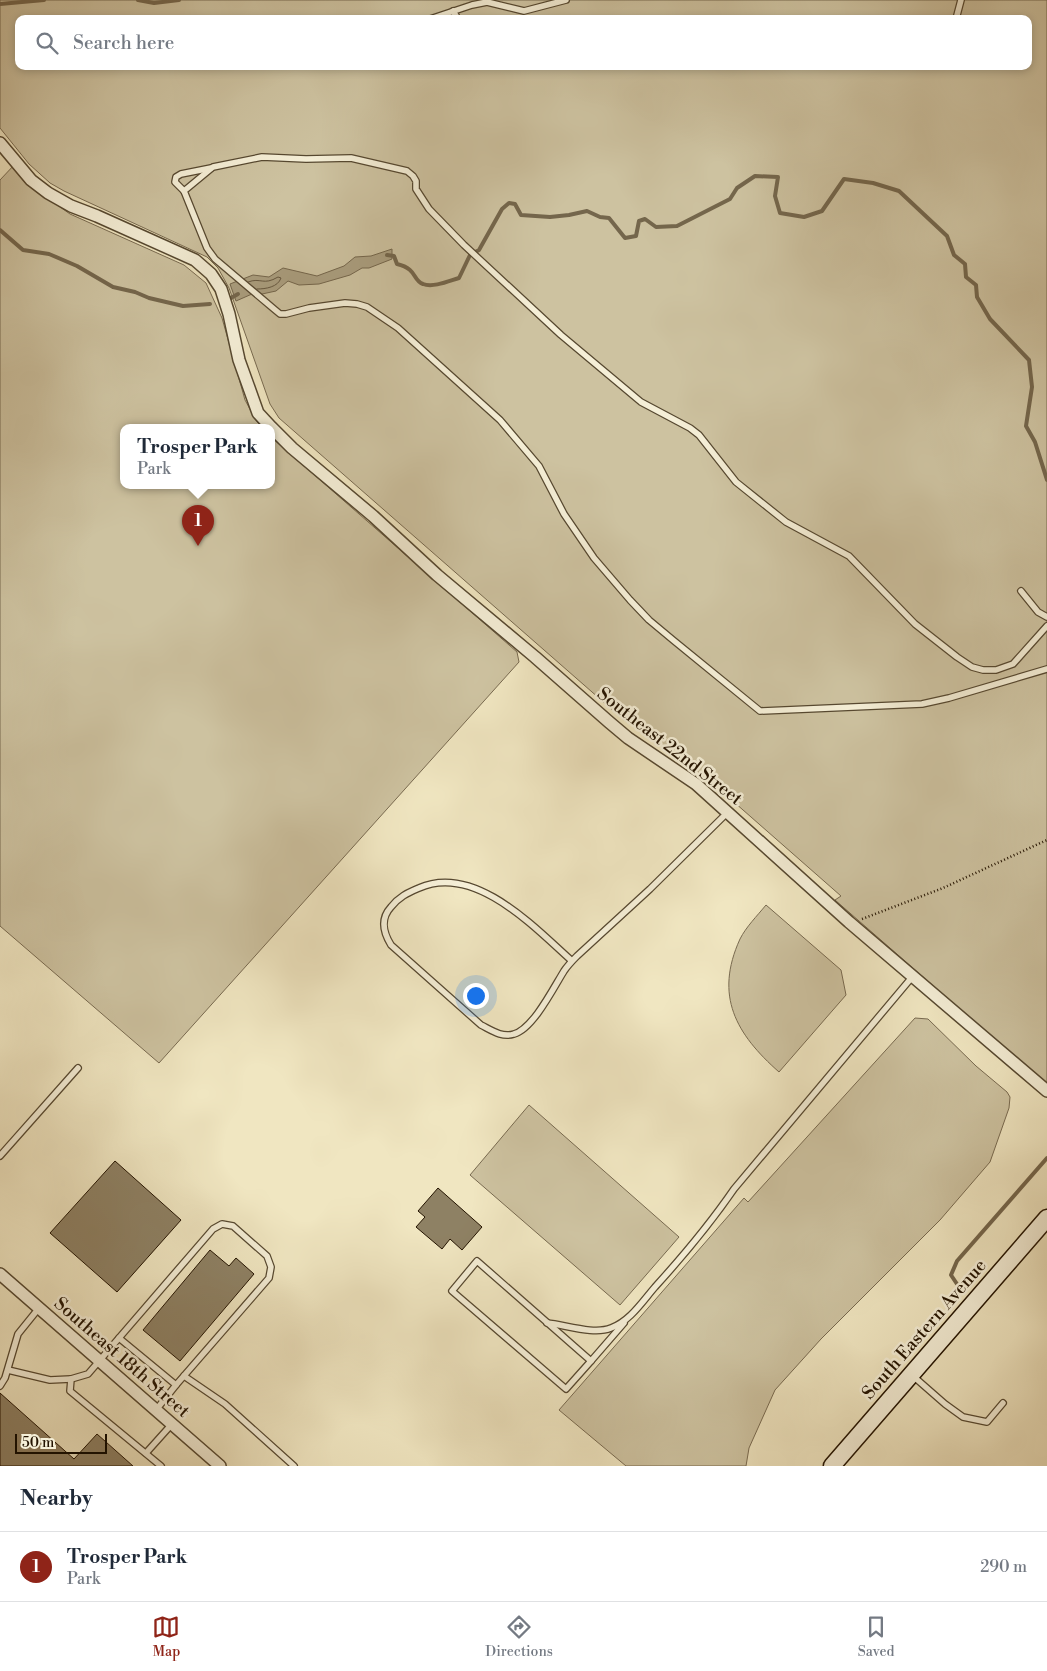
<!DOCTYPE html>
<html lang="en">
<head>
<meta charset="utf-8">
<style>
	:root { --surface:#fff; --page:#f2f2f3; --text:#1f2937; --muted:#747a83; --line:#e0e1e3; --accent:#8f2418 }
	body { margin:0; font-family:"Libre Bodoni",serif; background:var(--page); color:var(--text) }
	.scale { position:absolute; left:15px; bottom:12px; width:92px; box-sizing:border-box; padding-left:5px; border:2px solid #231300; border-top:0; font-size:14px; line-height:18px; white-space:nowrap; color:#231300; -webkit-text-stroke:4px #f5efd7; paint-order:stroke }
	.you { position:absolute; left:475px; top:995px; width:18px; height:18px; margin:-12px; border:4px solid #fff; border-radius:50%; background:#1a73e8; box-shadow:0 0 0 8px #1a73e833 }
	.badge { display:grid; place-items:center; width:32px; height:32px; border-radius:50%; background:var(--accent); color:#fff; font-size:16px; font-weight:700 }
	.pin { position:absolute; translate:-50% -41px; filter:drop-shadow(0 1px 2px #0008) }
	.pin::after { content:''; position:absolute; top:26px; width:18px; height:15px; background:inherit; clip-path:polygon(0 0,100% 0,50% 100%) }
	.popup { position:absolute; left:120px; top:424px; width:155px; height:65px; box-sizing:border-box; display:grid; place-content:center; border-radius:10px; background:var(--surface); filter:drop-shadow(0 1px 4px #0005); font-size:16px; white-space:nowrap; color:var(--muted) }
	.popup b { font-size:19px; color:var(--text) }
	.popup::after { content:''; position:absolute; left:50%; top:100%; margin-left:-10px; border:10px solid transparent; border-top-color:var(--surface) }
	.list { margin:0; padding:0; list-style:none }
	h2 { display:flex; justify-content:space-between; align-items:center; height:65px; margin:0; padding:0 20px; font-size:21px }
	h2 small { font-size:16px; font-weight:400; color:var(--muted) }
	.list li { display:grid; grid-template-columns:32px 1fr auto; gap:15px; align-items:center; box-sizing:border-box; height:70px; padding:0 20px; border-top:1px solid var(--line) }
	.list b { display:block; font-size:19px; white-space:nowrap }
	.list p { margin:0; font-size:16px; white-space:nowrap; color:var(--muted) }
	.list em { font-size:16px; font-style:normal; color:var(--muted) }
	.icon { flex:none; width:28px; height:28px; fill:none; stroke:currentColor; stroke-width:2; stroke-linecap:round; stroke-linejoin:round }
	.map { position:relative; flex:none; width:1047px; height:1466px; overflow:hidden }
	.search { position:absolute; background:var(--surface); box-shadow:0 2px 8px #0003; left:15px; right:15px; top:15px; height:55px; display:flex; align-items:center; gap:12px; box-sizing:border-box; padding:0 18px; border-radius:10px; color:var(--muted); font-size:19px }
	.sheet { height:135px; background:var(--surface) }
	nav { display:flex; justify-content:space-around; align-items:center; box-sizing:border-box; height:70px; border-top:1px solid var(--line); background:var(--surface); font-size:14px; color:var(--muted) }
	nav a { display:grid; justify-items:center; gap:2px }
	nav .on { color:var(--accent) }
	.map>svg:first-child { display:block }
</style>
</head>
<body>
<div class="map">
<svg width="1047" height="1466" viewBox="0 0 1047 1466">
	<rect width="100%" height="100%" fill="#f0e6c1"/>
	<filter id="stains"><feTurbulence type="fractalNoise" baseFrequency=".004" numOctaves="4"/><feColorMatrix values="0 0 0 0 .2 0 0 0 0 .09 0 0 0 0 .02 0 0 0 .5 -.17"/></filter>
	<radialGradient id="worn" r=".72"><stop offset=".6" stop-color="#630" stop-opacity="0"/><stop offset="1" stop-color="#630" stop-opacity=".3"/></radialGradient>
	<g fill="#cdc2a0" stroke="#786a50" fill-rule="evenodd">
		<path d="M0,0H1047V1085L835,900L841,896L710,781C683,759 653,741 624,720L279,418L270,404L229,288L218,268L207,257L64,191L50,183L29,164L0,128ZM19,19H1028V66H19Z"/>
		<path d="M15,164L36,190L70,214L184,265L206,283L222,318L245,400L257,422L262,427H124V485H272V438L517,652L519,662L159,1063L0,926V180Z"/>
		<path d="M766,905L841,970L846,995L779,1072C736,1034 714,996 740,939C746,927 757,916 766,905Z"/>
		<path d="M915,1018L928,1019L976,1066L1007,1092L1010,1097L1009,1108L990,1162L940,1220L821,1339L775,1390L749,1448L746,1466H626L559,1410L744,1198L748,1202Z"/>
		<path d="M529,1105L679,1237L620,1305L470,1175Z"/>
	</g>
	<path fill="#aa9e7f" stroke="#74664c" d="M392,249V259L369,268H362L350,275L319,284L299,285L288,281L276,291L262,294H252L236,301L230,284L253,275L269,277L283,268L317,276L344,266L355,257L371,256Z"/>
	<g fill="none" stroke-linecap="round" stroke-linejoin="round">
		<path stroke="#665840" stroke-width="1" d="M248,282C261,277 263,286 278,277L281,278C278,287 266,289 257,289"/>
		<g stroke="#74664c" stroke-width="4">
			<path d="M138,0L154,3L179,0"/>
			<path d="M0,4L44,0"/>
			<path d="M0,230L23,250L49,254L77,266L113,287L135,292L149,298L183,306L210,304"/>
			<path d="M387,255L394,256L397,264C418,269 412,280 423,284C433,288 449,281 459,278L470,255L479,250L502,209L509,203L515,204L521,215L550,217L569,215L587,211L600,217L609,218L625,238L636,236L639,221L645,219L656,227L677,226L730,199L737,188L755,176L778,177L775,196L780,213L804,217L822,211L844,179L873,183L899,191L947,236L954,255L965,264L966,277L976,285L977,297L990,319L1029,360L1032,387L1026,426L1035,442L1047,480"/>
			<path d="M231,298L238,294"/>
			<path d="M957,1284L951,1275L957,1261L1047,1158"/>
		</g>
	</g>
	<g fill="#8e8164" stroke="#231300">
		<path d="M115,1161L181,1220L117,1292L50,1233Z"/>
		<path d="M438,1188L482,1227L462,1250L450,1239L442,1249L416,1227L425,1217L418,1211Z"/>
		<path d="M210,1250L229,1266L236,1258L254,1274L180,1361L143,1330Z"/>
		<path d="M0,1393L74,1459L97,1434L133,1466H0Z"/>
	</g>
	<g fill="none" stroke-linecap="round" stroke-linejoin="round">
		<defs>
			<g id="service">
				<path d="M453,11L458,19"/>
				<path d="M430,19L472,5L487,2L524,11L566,0"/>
				<path d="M956,19L961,0"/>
				<path d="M184,191L175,182L176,177L181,174L211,168"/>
				<path d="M1021,591L1038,612L1047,617"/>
				<path d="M1047,626L1013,664L996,670H983L972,667L957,657L915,624L849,556L786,522L736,482L699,435L690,428L641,402L561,335L464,245L429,209L416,189V181L413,176L407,171L351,158L306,159L262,157L213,167L184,191L207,248L215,259L274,309L280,314H286L309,308L345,303L357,304L367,307L398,328L500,420L539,466L564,514L594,558L630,600L649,620L673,640L760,711L922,704L949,698L1047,669"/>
				<path d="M572,961C535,928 475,863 419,888C407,893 399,897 391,907C380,919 383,932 391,945L481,1025C491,1030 502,1038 514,1034C533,1029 554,987 564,971C568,965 573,960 577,956L650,889L728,812"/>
				<path d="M0,1156L78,1068"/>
				<path d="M477,1261L591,1361L566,1389L452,1291Z"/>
				<path d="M547,1323C566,1325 594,1335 611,1328C630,1321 642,1302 655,1287C684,1255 710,1224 734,1189L913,976"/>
				<path d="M119,1338L213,1229L222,1224L233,1226L267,1256L271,1267L269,1278L176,1385"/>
				<path d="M591,1361L624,1323"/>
				<path d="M8,1370L50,1380L71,1379"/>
				<path d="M184,1376L225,1404L294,1466"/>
				<path d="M913,1376L945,1404L963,1417L987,1422L1003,1403"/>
				<path d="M0,1386L5,1378L18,1334L39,1308"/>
				<path d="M156,1410L176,1385L119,1338L88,1374L71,1379L70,1391L161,1466"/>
				<path d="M146,1453L172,1424"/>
			</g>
			<g id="minor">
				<path d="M0,143L31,180L48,193L71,206L97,216L195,260L211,274L221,289L229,314L239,360L258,413L271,427"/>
				<path d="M272,428L292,448L373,516L437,575L535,657L609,722L628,738L696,784L849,922L1047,1091"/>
				<path d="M0,1274L220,1466"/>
			</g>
			<path id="secondary" d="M832,1466L1047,1218"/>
		</defs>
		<use href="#service" stroke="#564830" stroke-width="8"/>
		<use href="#minor" stroke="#564830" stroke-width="14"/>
		<use href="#secondary" stroke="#231300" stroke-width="19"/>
		<path stroke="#231300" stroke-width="2.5" stroke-dasharray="1 2.5" stroke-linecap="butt" d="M862,919L943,888L1047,840"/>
		<use href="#service" stroke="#f5efd7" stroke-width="5.5"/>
		<use href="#minor" stroke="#f5efd7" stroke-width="11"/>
		<use href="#secondary" stroke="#f5efd7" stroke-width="16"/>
	</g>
	<g text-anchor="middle" stroke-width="5" stroke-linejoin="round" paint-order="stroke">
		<g font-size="18" fill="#231300" stroke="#f5efd7">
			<text transform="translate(670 746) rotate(38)" y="6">Southeast 22nd Street</text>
			<text transform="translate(924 1329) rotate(-49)" y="6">South Eastern Avenue</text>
			<text transform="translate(122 1357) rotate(41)" y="6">Southeast 18th Street</text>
		</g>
	</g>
	<rect width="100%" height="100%" filter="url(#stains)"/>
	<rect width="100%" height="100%" fill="url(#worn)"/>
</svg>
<div class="scale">50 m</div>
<div class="you"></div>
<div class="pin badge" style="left:198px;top:546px">1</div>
<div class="popup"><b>Trosper Park</b>Park</div>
<div class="search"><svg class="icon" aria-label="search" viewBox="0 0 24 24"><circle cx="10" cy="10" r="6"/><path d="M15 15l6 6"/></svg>Search here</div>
</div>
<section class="sheet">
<h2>Nearby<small></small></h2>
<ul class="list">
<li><span class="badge">1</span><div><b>Trosper Park</b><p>Park</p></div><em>290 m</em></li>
</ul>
</section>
<nav>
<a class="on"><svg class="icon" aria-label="map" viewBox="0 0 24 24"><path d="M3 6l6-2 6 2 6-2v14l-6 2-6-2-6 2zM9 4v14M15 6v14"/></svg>Map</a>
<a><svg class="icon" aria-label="directions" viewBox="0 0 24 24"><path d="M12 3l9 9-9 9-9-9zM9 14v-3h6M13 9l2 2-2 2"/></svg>Directions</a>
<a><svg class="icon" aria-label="saved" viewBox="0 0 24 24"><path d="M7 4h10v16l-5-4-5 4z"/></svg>Saved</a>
</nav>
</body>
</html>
